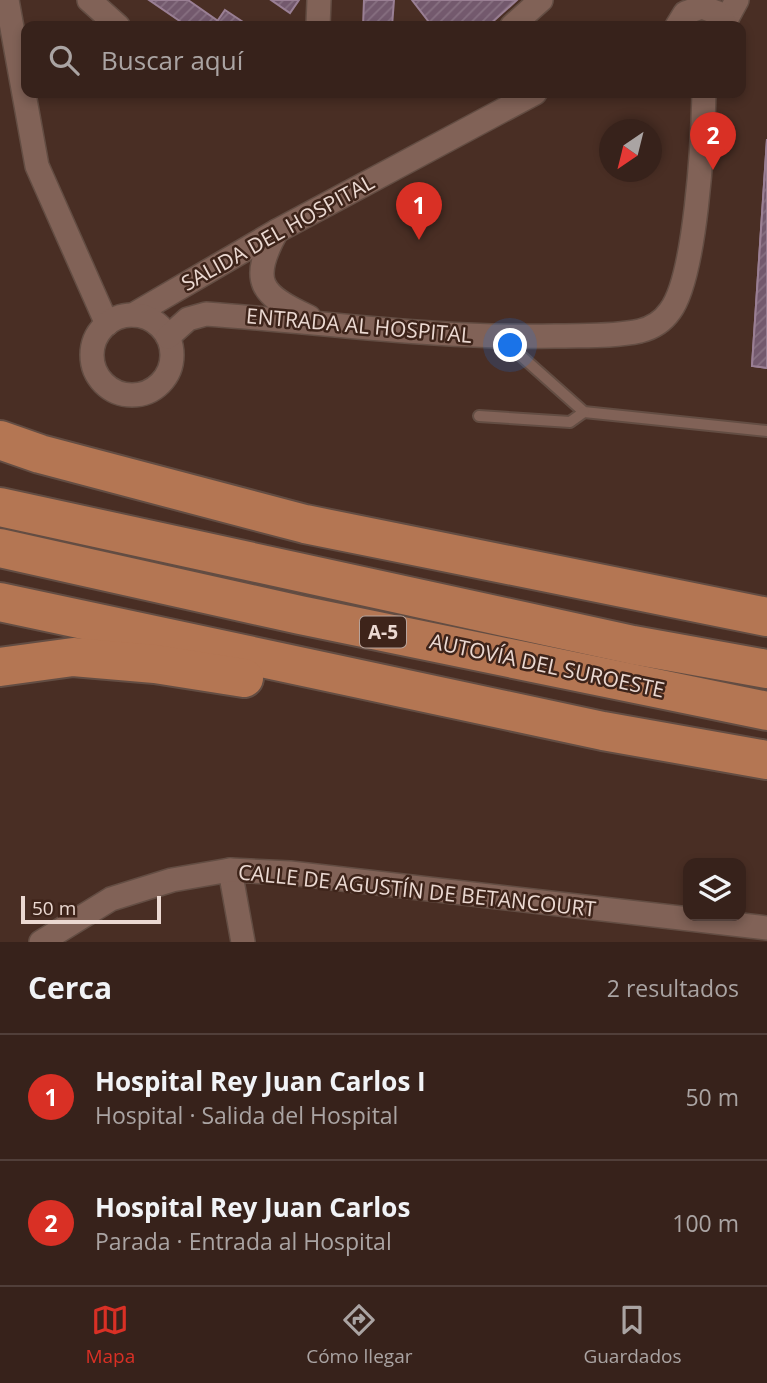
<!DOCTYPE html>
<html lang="es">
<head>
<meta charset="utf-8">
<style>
	:root { --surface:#37221b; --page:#422f28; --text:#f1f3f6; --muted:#aaa4a3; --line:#513f3a; --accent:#d93025 }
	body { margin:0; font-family:"Open Sans",sans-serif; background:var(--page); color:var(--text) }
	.controls { position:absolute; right:21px; bottom:21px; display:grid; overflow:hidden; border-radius:14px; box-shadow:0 4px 10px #0003 }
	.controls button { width:63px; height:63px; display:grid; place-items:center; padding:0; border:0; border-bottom:2px solid var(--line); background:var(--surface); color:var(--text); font:35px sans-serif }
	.compass { position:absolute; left:599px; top:119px; width:63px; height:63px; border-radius:50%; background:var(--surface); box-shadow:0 4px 10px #0003; rotate:215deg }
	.scale { position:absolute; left:21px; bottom:18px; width:140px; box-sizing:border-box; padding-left:7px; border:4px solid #ebd9d2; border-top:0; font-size:19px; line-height:24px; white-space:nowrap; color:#ebd9d2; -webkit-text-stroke:5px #3e241a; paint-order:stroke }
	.you { position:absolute; left:511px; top:346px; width:24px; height:24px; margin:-18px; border:5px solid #fff; border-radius:50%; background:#1a73e8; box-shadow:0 0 0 10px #1a73e833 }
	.badge { display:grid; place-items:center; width:46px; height:46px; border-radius:50%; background:var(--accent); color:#fff; font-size:23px; font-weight:700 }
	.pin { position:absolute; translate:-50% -58px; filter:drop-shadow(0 2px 4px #0008) }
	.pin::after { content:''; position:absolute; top:37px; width:24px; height:21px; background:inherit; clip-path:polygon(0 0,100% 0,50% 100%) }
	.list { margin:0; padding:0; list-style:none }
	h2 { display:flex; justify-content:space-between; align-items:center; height:91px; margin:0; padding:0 28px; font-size:30px }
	h2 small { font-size:23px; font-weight:400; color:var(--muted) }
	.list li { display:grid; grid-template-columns:46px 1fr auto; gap:21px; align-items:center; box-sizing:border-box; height:126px; padding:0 28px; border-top:2px solid var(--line) }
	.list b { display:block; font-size:26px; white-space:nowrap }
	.list p { margin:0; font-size:23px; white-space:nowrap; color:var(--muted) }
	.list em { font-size:23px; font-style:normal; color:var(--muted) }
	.icon { flex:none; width:38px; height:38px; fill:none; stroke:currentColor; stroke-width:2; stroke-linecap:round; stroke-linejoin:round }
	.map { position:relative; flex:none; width:767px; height:942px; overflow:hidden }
	.search { position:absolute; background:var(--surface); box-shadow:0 4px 10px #0003; left:21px; right:21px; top:21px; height:77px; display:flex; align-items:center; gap:18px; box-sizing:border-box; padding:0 24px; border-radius:14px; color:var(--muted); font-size:26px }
	.sheet { height:343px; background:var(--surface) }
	nav { display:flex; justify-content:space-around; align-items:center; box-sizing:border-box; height:98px; border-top:2px solid var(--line); background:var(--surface); font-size:19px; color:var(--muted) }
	nav a { display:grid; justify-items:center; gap:4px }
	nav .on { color:var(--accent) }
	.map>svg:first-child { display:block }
</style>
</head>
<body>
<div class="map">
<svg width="767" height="942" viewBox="0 0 767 942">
	<defs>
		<pattern id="building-hatch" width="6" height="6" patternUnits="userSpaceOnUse" patternTransform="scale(1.75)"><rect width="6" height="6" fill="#73596d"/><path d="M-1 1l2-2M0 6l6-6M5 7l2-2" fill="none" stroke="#877081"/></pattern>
	</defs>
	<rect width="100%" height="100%" fill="#492e24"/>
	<g fill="url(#building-hatch)" stroke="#9a7f94" stroke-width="2">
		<path d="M149,0H188L218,21L214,26H187Z"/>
		<path d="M271,0H299L290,13Z"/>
		<path d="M364,0H394L392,26H363Z"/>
		<path d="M412,0H517L488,26H432Z"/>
		<path d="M225,10L249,26H214Z"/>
		<path d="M767,139V368L752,366Z"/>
		<path d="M767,139V368L752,366Z"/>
	</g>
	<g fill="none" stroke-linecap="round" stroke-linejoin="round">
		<defs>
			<g id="lane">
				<path d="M502,339L584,412L767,431"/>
				<path d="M479,416L570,422L584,412"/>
			</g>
			<g id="street">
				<path d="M7,0L37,166L107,324"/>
				<path d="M89,0L118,26"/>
				<path d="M725,22L737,0"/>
				<path d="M318,26L319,0"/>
				<path d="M512,26L541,0"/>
				<path d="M677,26L685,13L702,7L718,13L726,26"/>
				<path d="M277,231C249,281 260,295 309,317"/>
				<path d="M133,315L277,231L535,93"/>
				<circle cx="132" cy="355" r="40"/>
				<path d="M168,337L188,319L206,314C322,322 439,339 555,336C583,335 612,337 640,331C652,328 663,321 670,311C696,277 703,139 704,93"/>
				<path d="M230,870L243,942"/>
				<path d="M41,942L111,899L172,880L230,870L290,873L767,928"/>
			</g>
			<g id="highway">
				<path d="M0,440L40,454L305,524L767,617"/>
				<path d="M0,507L633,645L767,669"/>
				<path d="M0,548L300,615L767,711"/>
				<path d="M0,602L603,731L767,760"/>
				<path d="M0,667L73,657L155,664L244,678"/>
			</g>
		</defs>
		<use href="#lane" stroke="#634d43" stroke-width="14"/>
		<use href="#street" stroke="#634d43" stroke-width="26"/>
		<use href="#highway" stroke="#634d43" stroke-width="42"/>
		<use href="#lane" stroke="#816257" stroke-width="10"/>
		<use href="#street" stroke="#816257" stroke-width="23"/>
		<use href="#highway" stroke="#b47653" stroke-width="38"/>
	</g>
	<g text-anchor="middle" stroke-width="5" stroke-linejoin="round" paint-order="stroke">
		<rect fill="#3e241a" stroke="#b7a39b" stroke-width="2" x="360" y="616.5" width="46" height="31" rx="5"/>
		<g font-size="19" font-weight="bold" fill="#ebd9d2">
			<text x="383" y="639">A-5</text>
		</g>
		<g font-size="21" fill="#ebd9d2" stroke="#3e241a">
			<text transform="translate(278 233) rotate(-29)" y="7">SALIDA DEL HOSPITAL</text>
			<text transform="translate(359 326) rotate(5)" y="7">ENTRADA AL HOSPITAL</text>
			<text transform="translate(547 666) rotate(12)" y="7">AUTOVÍA DEL SUROESTE</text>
			<text transform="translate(417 891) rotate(6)" y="7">CALLE DE AGUSTÍN DE BETANCOURT</text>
		</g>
	</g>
</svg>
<div class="controls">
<button><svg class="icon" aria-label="layers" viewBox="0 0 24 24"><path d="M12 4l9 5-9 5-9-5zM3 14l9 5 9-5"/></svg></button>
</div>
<svg class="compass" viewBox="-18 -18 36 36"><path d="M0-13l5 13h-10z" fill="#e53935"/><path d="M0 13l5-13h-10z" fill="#aaa4a3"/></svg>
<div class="scale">50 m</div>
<div class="you"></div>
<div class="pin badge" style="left:419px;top:240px">1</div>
<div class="pin badge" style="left:713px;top:170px">2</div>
<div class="search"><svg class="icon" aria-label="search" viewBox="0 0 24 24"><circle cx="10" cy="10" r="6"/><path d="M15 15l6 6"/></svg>Buscar aquí</div>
</div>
<section class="sheet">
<h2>Cerca<small>2 resultados</small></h2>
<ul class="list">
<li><span class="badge">1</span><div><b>Hospital Rey Juan Carlos I</b><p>Hospital · Salida del Hospital</p></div><em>50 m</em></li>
<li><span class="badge">2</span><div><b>Hospital Rey Juan Carlos</b><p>Parada · Entrada al Hospital</p></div><em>100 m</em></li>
</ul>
</section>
<nav>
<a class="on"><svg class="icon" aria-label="map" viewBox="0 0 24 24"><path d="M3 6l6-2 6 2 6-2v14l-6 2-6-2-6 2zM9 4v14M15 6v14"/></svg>Mapa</a>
<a><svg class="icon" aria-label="directions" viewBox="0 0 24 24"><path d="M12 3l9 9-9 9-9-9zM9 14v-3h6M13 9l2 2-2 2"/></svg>Cómo llegar</a>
<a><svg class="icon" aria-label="saved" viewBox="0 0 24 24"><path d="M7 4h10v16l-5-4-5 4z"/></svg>Guardados</a>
</nav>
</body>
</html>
